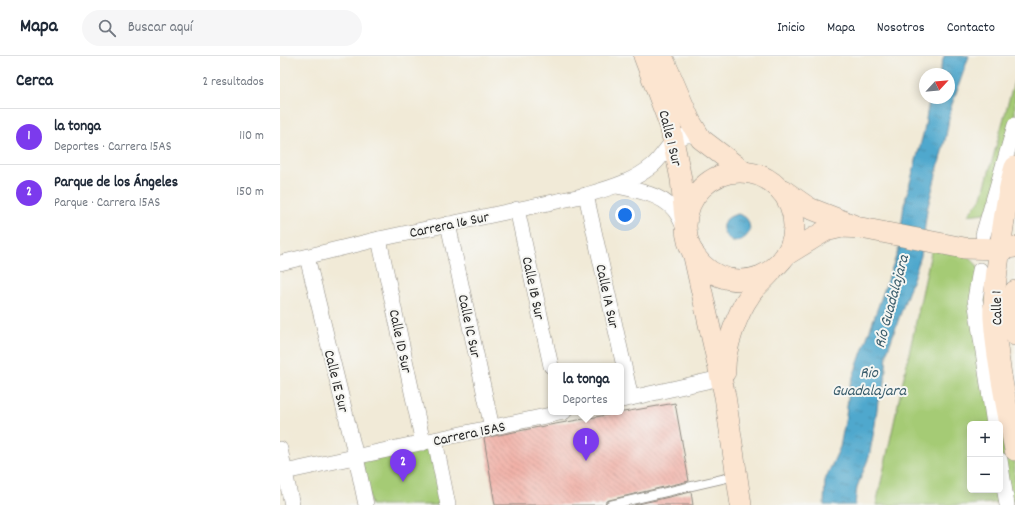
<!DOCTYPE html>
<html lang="es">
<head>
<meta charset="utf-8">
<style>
	:root { --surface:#fff; --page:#f6f6f7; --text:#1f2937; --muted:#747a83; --line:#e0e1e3; --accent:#7c3aed }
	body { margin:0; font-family:Dekko,sans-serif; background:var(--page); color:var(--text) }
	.controls { position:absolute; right:12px; bottom:12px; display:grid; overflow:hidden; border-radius:6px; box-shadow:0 2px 10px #0003 }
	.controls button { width:36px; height:36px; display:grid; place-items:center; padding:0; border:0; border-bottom:1px solid var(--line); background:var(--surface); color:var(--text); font:20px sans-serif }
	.compass { position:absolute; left:639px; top:12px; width:36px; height:36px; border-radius:50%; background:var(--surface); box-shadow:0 2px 10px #0003; rotate:64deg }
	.you { position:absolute; left:345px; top:159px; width:14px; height:14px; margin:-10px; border:3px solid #fff; border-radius:50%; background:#1a73e8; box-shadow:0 0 0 6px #1a73e833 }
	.badge { display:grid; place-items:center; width:26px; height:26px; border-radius:50%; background:var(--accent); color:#fff; font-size:13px; font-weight:700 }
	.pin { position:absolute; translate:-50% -33px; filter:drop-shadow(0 1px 2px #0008) }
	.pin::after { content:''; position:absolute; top:21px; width:14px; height:12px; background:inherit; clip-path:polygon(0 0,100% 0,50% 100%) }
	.popup { position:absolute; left:268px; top:307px; width:76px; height:52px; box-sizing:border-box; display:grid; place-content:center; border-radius:6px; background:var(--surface); filter:drop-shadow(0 1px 3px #0005); font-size:13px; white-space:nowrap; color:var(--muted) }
	.popup b { font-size:15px; color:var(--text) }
	.popup::after { content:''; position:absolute; left:50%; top:100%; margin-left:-8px; border:8px solid transparent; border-top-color:var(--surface) }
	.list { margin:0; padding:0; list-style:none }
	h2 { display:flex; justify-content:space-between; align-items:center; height:52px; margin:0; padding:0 16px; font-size:17px }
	h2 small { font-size:13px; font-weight:400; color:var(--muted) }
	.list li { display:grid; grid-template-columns:26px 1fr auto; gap:12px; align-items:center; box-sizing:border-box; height:56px; padding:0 16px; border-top:1px solid var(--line) }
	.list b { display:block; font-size:15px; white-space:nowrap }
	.list p { margin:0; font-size:13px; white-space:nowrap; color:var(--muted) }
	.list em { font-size:13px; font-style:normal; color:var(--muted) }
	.icon { flex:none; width:22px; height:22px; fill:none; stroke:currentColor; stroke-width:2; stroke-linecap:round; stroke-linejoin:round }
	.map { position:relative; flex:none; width:735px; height:449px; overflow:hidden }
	header { display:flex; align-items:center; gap:24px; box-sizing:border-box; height:56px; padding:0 20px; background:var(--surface); border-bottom:1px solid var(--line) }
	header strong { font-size:19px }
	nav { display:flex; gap:22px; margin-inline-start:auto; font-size:14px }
	.search { width:280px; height:36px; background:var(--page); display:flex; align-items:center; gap:10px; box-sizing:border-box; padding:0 14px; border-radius:22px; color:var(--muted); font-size:15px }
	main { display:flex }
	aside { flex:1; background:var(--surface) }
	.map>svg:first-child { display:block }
</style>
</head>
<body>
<header>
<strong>Mapa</strong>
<div class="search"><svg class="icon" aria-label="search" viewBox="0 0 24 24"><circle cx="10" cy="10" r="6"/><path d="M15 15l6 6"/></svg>Buscar aquí</div>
<nav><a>Inicio</a><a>Mapa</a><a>Nosotros</a><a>Contacto</a></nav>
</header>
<main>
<aside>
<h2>Cerca<small>2 resultados</small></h2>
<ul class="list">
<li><span class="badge">1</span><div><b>la tonga</b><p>Deportes · Carrera 15AS</p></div><em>110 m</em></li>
<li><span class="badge">2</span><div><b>Parque de los Ángeles</b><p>Parque · Carrera 15AS</p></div><em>150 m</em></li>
</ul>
</aside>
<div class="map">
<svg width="735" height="449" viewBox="0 0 735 449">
	<defs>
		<pattern id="water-ripples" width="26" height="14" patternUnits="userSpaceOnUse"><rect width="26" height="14" fill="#50a8cd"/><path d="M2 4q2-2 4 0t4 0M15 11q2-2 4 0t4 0" fill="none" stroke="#4389a7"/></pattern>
		<pattern id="building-back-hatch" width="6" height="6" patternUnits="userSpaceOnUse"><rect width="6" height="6" fill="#f1afa5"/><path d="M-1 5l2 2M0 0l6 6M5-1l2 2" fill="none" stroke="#c38f87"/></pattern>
	</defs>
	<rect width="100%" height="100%" fill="#f6f6f2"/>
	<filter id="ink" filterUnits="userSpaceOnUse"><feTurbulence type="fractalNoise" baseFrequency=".025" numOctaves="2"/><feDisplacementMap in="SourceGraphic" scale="8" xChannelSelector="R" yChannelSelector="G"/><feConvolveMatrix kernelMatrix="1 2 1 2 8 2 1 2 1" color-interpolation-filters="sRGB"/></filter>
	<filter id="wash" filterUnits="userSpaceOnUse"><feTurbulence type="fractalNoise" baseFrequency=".012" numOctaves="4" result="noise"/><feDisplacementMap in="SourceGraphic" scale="16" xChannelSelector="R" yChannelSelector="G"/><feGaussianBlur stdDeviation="0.9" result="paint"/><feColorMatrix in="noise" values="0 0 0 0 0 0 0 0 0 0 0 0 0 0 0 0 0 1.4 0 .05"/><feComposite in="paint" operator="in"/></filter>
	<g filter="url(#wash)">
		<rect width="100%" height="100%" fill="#f1ead7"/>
		<g fill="#a5cb75" stroke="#687b50" fill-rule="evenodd">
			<path d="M735,22V77L712,156L688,159L702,141Z"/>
			<path d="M652,192L685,197L696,208L706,224L735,379V445L686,449H596ZM690,368H720V434H690Z"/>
			<path d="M151,389L164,449H91L81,403Z"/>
		</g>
		<g fill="url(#water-ripples)" stroke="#3e6a7c">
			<path d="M664,0H689L671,51L666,80L647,154L641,200L607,296L605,326L598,345L595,369L589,401L577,431L575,449H544L545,424L560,391L566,360L569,332L618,195L624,149L644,75L649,45L650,42H669V18H659Z"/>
			<path d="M458,158C468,161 469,165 470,175C465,183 461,186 452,186C438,175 440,162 458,158Z"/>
		</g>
		<g id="blocks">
			<g fill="url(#building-back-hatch)">
				<path d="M395,347L409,425L329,444L326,445L325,449H215L204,382L264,370Z"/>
				<path d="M411,436L413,449H354Z"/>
			</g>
		</g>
	</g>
	<g filter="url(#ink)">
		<use href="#blocks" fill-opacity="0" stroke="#8e8a81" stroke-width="1"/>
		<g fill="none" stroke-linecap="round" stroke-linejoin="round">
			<defs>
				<path id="lane" d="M330,449L455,420"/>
				<g id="street">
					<path d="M337,130C359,135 388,139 399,161C403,168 405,175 407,182"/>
					<path d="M306,139L351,342"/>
					<path d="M237,153L271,310"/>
					<path d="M168,168L212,372"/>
					<path d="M703,179L735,69"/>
					<path d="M99,183L143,387"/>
					<path d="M27,201L76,401L86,449"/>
					<path d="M0,207L99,183L306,139C330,132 353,126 373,109C380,103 389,88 395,84C406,78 411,77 421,83"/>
					<path d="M700,214L695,243L714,368"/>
					<path d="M342,344L445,321"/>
					<path d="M155,384L168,449"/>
					<path d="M0,393L12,449"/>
					<path d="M720,404L727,449"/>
					<path d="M0,417L284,356"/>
				</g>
				<g id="secondary">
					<path d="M364,0L390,69L401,123L405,161"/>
					<path d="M382,0L410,65L421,83L463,115"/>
					<path d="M735,111C727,137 724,164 720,192C717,215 713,238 714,262C717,306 727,351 735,394"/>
					<circle cx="460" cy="170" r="54"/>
					<path d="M503,134L529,152L573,169"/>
					<path d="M413,196L445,340L461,449"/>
					<path d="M506,199L545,175L562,171L581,172L684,192L720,193L734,191"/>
					<path d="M735,235L733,265L735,279"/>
					<path d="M445,316C444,294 457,257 470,239C475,231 484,224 491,216"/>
				</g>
			</defs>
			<use href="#lane" stroke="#8e8a81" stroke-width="10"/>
			<use href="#street" stroke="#8e8a81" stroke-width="16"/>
			<use href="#secondary" stroke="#8e8a81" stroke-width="22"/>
			<use href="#lane" stroke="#fff" stroke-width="8"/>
			<use href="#street" stroke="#fff" stroke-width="15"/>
			<use href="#secondary" stroke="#fce5d0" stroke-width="21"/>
		</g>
	</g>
	<g text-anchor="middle" stroke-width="4" stroke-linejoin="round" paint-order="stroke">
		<g font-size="15" fill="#2b2b2b" stroke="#f6f6f2">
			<text transform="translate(391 82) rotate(76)" y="5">Calle 1 Sur</text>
			<text transform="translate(169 168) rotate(-12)" y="5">Carrera 16 Sur</text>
			<text transform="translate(254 232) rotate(78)" y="5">Calle 1B Sur</text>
			<text transform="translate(328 240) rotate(78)" y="5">Calle 1A Sur</text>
			<text transform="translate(716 252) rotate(-91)" y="5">Calle 1</text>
			<text transform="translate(190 270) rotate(78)" y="5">Calle 1C Sur</text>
			<text transform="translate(121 285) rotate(78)" y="5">Calle 1D Sur</text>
			<text transform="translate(57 325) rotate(76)" y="5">Calle 1E Sur</text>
			<text transform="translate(189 377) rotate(-12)" y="5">Carrera 15AS</text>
		</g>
		<g font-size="16" font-style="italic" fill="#3a5d6c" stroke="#f6f6f2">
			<text transform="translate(610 245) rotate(-75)" y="6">Río Guadalajara</text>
			<text x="589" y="321">Rio<tspan x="589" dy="18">Guadalajara</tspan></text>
		</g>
	</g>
</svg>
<div class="controls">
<button>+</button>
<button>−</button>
</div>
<svg class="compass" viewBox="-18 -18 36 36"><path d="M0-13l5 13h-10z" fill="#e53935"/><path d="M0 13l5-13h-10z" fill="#747a83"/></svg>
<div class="you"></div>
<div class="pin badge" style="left:306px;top:405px">1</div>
<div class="popup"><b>la tonga</b>Deportes</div>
<div class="pin badge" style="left:123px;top:426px">2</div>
</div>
</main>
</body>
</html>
